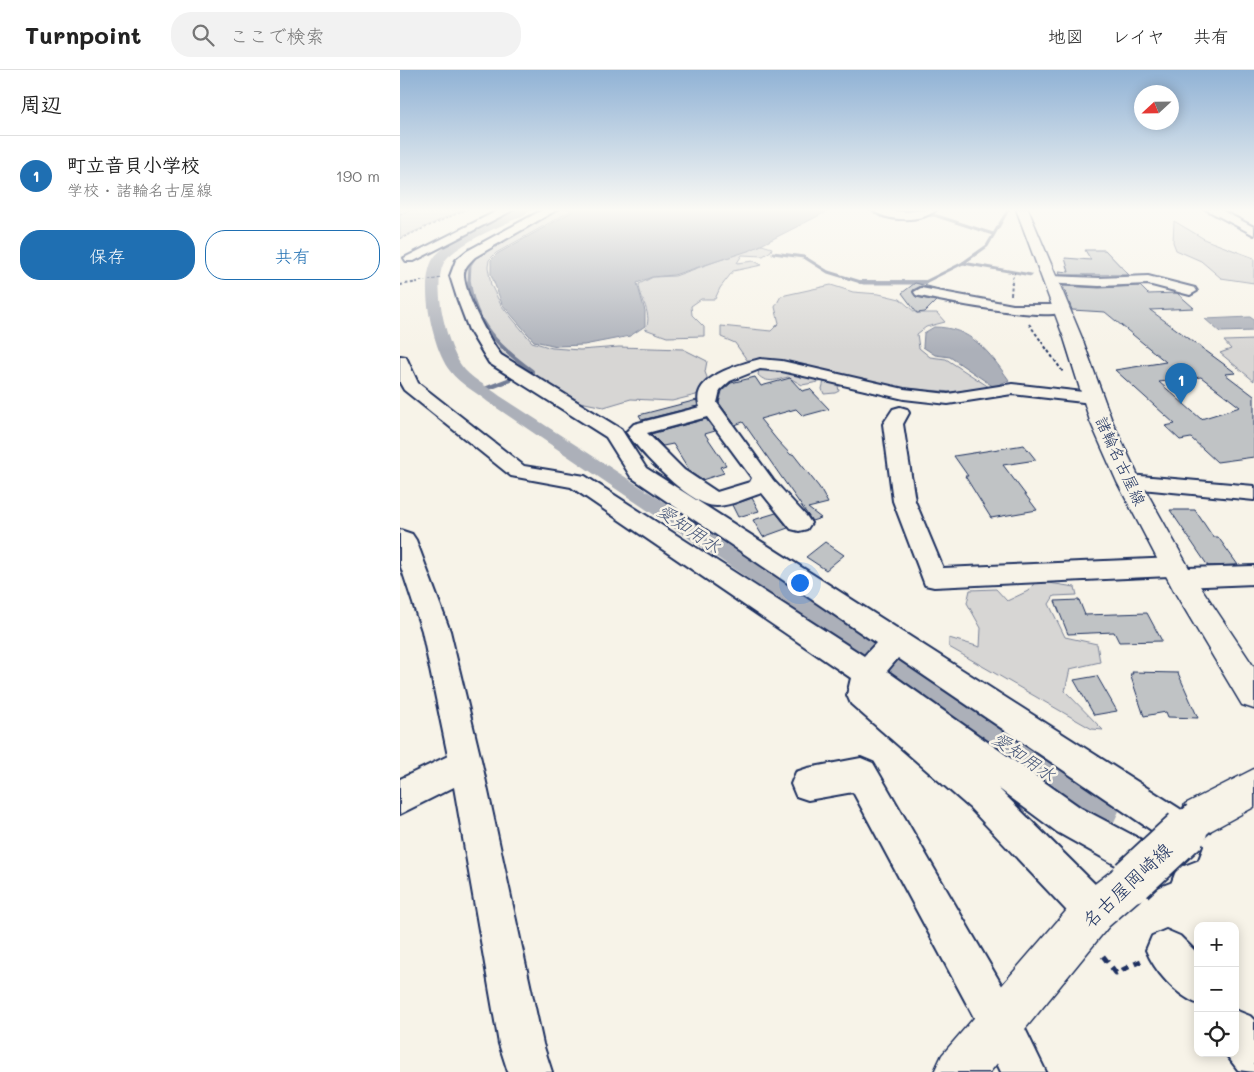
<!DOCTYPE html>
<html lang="ja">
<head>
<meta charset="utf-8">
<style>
	:root { --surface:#fff; --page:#f2f2f2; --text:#222; --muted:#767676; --line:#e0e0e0; --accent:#1f6fb2 }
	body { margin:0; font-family:Mali,"Klee One",sans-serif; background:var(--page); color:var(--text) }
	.controls { position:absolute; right:15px; bottom:15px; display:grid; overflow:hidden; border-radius:10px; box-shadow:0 2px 12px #0003 }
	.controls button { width:45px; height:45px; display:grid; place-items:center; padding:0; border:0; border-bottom:1px solid var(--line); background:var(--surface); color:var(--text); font:25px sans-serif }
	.compass { position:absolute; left:734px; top:15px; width:45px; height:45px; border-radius:50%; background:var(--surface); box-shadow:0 2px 12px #0003; rotate:248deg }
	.you { position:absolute; left:399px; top:512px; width:18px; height:18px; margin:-12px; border:4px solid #fff; border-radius:50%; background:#1a73e8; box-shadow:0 0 0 8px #1a73e833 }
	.badge { display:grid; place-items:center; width:32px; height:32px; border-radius:50%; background:var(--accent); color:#fff; font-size:16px; font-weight:700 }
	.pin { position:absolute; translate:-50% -41px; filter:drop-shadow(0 1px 2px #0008) }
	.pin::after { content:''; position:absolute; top:26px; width:18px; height:15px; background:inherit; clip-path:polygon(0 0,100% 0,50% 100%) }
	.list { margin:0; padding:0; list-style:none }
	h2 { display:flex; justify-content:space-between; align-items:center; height:65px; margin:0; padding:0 20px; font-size:21px }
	h2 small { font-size:16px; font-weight:400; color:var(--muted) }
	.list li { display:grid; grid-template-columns:32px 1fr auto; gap:15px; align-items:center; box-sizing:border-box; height:80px; padding:0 20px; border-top:1px solid var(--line) }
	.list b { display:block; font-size:19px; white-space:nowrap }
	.list p { margin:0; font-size:16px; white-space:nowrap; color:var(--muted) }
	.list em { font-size:16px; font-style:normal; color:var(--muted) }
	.actions { display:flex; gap:10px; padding:15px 20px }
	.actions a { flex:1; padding:11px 0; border:1px solid var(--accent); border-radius:20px; text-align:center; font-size:18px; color:var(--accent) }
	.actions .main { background:var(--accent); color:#fff }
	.icon { flex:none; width:28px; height:28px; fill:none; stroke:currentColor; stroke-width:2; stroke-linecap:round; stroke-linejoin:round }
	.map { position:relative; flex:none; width:854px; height:1002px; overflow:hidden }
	header { display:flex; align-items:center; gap:30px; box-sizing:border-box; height:70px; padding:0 25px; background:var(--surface); border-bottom:1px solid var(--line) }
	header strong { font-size:24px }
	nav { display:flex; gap:28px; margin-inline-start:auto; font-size:18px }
	.search { width:350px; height:45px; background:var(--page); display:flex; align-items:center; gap:12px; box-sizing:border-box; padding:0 18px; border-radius:20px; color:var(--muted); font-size:19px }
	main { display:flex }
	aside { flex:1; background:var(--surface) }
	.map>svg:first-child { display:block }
</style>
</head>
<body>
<header>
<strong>Turnpoint</strong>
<div class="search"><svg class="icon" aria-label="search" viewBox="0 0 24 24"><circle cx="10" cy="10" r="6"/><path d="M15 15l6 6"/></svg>ここで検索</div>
<nav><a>地図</a><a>レイヤ</a><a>共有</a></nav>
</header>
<main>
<aside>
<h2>周辺<small></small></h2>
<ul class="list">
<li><span class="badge">1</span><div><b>町立音貝小学校</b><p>学校 · 諸輪名古屋線</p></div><em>190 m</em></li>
</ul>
<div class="actions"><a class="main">保存</a><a>共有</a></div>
</aside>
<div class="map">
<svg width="854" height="1002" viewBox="0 0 854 1002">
	<rect width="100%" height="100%" fill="#f7f3e8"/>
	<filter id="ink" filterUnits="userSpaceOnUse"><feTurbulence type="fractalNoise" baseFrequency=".02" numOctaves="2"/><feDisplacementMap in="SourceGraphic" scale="10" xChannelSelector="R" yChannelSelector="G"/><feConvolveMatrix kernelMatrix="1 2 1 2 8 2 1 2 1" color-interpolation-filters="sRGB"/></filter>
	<g filter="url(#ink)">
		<g fill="#d7d6d4" stroke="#798299">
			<path d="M0,139H65L0,168Z"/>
			<path d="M155,139H174L96,183L89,190L88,197L91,215L101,235L132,272L152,278L180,280L219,277L283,279L307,291L305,302L308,310L296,325L272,331L231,329L204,337L180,332L98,283L76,250L62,200L67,191Z"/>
			<path d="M774,151L806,170L854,188V213L821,208L801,191L776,180L773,172Z"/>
			<path d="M362,175L372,178L371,181L363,186L342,185L337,193L354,191L362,195L333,201L320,218L315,229H301L291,236L292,245L304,257V266L267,267L245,259C254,246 239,227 239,214L253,207L275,206Z"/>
			<path d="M431,215L453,222L479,224L500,229L516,243H537L545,252L526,257L517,264L519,278L530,287L546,289L589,317L551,322L494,317L437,307L374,290H347L335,273L321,267V256L371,261L379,253L375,237L381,226Z"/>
			<path d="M854,270V311L820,283L831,279L824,271Z"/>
			<path d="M366,296L446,315L438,316L439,321L435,323L424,324L422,319L424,311L402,315L388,307C376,310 367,314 358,305L359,300Z"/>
			<path d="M636,511L675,517L677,525L654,526L649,534L665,567L697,574L700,592L670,599L665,621L703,660L692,659L549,577V568L580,577L581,558L567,533L570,520L596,519L607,531L628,521Z"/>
		</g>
		<g fill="#acb0b9" stroke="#727c95">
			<path d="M177,139H432L351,180L274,205L252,207L237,213L245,241V256L230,266L184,275L157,276L134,271L102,234L91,204V190L97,184Z"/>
			<path d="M850,247L854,250V261L820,262L805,249Z"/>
			<path d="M534,257C571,257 589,282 609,310L594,317L550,287L535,285L523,277L524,263Z"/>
		</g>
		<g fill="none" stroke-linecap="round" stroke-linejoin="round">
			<g stroke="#727c95" stroke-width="3">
				<path d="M470,139L487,145"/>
				<path d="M517,146L534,145L593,164"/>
				<path d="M112,165L159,139"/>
				<path d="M373,183L404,187L428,202L464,213H523L563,193L587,176L608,140"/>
				<path d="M563,193L631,205"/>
				<path d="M69,213L70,195L75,187"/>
			</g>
			<g stroke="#727c95" stroke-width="4">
				<path d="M69,212C74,254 100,278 132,301"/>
				<path d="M460,212H525"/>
			</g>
			<path stroke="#727c95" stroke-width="5" d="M83,320L109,310"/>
			<path fill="#acb0b9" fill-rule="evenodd" d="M120,139H133C126,145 117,148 109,152C89,161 66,171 49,186C28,204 46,274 61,295C70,308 87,316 100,326L375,504L714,730L719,741L714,752L703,757L692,752L359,516L88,332C76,322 60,314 50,301C33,280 16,207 36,185C57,163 93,152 120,139Z"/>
		</g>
		<g fill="#c0c3c5" stroke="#1b2f5e" fill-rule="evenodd">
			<path d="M685,180H705L729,205H660L659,201L669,202L665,188L691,190Z"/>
			<path d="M515,213L543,220L521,216L513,220L516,227L536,231L525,242L517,243L502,223Z"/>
			<path d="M663,216L699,218L740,216L748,224L777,223L794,238L750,240L836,303L825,304L854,326V387L817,392L791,368L780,370L765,356L775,354L715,300L766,292L705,242L672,240ZM801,307L840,337L801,349L759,312Z"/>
			<path d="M355,307L361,316L390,308L402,321L410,319L429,339L403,346L396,339L360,349L377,370L391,385L393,384L419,417L428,433L408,438L421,448L412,451L343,352L335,355L319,333L322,321L331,313Z"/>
			<path d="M297,330L298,336L242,350L239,345Z"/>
			<path d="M306,349L315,361L305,364L326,395L320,397L324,403L302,410L291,403L273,374L263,376L251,364Z"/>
			<path d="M624,375L636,390L603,395L637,440L591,448L565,406H568L554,386Z"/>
			<path d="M352,428L359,441L338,447L332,435Z"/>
			<path d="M770,440H795L813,467H818L838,495L808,496Z"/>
			<path d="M376,443L388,458L363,467L353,450Z"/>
			<path d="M425,472L444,485L426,500L406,487Z"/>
			<path d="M679,530L685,545L747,543L762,571L719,572L714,562L668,564L655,531Z"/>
			<path d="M732,602L778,603L798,648L768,647L766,642L744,646L730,604H733Z"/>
			<path d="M697,606L717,641L694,645L674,610Z"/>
		</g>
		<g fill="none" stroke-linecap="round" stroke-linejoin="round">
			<defs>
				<g id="minor">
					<path d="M101,139H115L14,191H6L4,188Z"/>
					<path d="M144,139H158L75,187C70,192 63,198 64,206C65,225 89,270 101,285L221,359L246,398L788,744L802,776L797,789L784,794L772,789L775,798L770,811L755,817L657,762L598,718L708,827L713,841L708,855L694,860L680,855L570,738L451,634L447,625L451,608L171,417L111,406L4,320L0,313V286L6,287L18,313L124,396L185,406L464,586L476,573L231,407L206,367L89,293L69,260L57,228L50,206L56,190L67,181ZM498,588L763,768L770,785L681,738L487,601Z"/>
					<path d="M471,139L504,142L537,139C523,153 485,152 471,139Z"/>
					<path d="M805,139H819L854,157V165Z"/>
					<path d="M650,206L699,208L748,206L795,218L797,221L790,225L748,214L699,216L645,213L643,210L645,207Z"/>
					<path d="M521,218L613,235H661L668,239C657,255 537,230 516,225L514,222Z"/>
					<path d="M360,289L382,291L504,319L548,324L612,314L692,323L698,324L701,328L698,332L692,333L612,324L548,334L504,329L382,301L360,299L330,311L320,320L317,333L373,410L407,447L411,453L407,459L399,461L391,459L362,423C348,427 331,436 317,436C291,437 241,383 226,362L234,354L300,337C288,307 341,294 360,289ZM307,347L352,408L350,412L317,422L284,400L247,363Z"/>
					<path d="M500,337L507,339L509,343L503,354L515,431L543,498L775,488L784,491L787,498L854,496V514L781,517L772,515L769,506L534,517L525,515L493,431L483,354L493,339Z"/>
					<path d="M729,405L854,416V430L721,417L718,412L721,407Z"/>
					<path d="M0,460L12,464L16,470L50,561L82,694L143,974L152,1002H108L99,974L54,717L0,744V709L48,686L22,561L0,494Z"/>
					<path d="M461,688L473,693L615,938L646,1002H601L585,968L453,722L408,730L396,726L391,714L396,702L408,698Z"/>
					<path d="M766,860L780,866L798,884V934C775,924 755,902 746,880L752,866Z"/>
					<path d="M835,940L850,946L854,950V1002L838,1000L825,983H835Z"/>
				</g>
				<g id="major">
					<path d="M616,139H628L682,268L712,351L741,412L794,507L854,597V639L842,635L774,521L717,412L690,351L664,268Z"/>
					<path d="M854,699V737L799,767L785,762L780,748L785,734Z"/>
					<path d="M732,790L746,796L752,810L746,824L709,856L590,1002H534L542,985L679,826L718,796Z"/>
				</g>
			</defs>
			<use href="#minor" stroke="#1b2f5e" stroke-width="4"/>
			<use href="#major" stroke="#1b2f5e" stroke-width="3"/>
			<g stroke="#1b2f5e" stroke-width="1" stroke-dasharray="2.5 2" stroke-linecap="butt">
				<path d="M0,144L14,139"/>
				<path d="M0,169L68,139"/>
				<path d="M11,213L42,208"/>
				<path d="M611,213L615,202"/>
			</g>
			<g stroke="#1b2f5e" stroke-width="2" stroke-dasharray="3 2.5" stroke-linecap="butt">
				<path d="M0,215L18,212"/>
				<path d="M611,225L612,212"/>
				<path d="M629,254L663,302"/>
			</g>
			<path stroke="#1b2f5e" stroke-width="5" stroke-dasharray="8 6" stroke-linecap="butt" d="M703,886L716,903L741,891"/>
			<use href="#minor" fill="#f7f3e8" fill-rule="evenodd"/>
			<use href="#major" fill="#f7f3e8" fill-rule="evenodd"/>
			<defs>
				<path id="major-bridge-far1" d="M783,763L799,748"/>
				<path id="major-bridge" d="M732,810L785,761"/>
			</defs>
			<use href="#major-bridge-far1" stroke="#1b2f5e" stroke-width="38" stroke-linecap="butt"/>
			<use href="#major-bridge" stroke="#1b2f5e" stroke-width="48" stroke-linecap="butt"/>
			<use href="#major-bridge-far1" stroke="#f7f3e8" stroke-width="34"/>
			<use href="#major-bridge" stroke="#f7f3e8" stroke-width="44"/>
		</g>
	</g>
	<linearGradient id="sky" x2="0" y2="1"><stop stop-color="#90b2d5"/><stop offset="0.5" stop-color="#fbfaf5"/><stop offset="1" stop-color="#fbfaf5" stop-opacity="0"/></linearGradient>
	<rect width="854" height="280" fill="url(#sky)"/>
	<g text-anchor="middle" stroke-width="5" stroke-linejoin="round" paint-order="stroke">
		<g font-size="16" fill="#1b2f5e" stroke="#f7f3e8">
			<text transform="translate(721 391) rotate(65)" y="6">諸輪名古屋線</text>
		</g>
		<g font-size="18" font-style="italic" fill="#465679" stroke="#f7f3e8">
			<text transform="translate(289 459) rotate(34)" y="6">愛知用水</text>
			<text transform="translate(624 687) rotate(35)" y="6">愛知用水</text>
		</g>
		<g font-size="19" fill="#1b2f5e" stroke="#f7f3e8">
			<text transform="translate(727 815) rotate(-43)" y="7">名古屋岡崎線</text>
		</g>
	</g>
</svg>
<div class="controls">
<button>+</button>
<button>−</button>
<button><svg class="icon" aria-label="locate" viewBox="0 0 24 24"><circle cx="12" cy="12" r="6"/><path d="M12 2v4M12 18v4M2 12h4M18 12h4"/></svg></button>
</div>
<svg class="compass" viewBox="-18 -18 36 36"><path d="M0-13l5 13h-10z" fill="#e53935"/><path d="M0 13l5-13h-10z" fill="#767676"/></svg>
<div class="you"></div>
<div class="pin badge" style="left:781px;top:334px">1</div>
</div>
</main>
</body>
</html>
